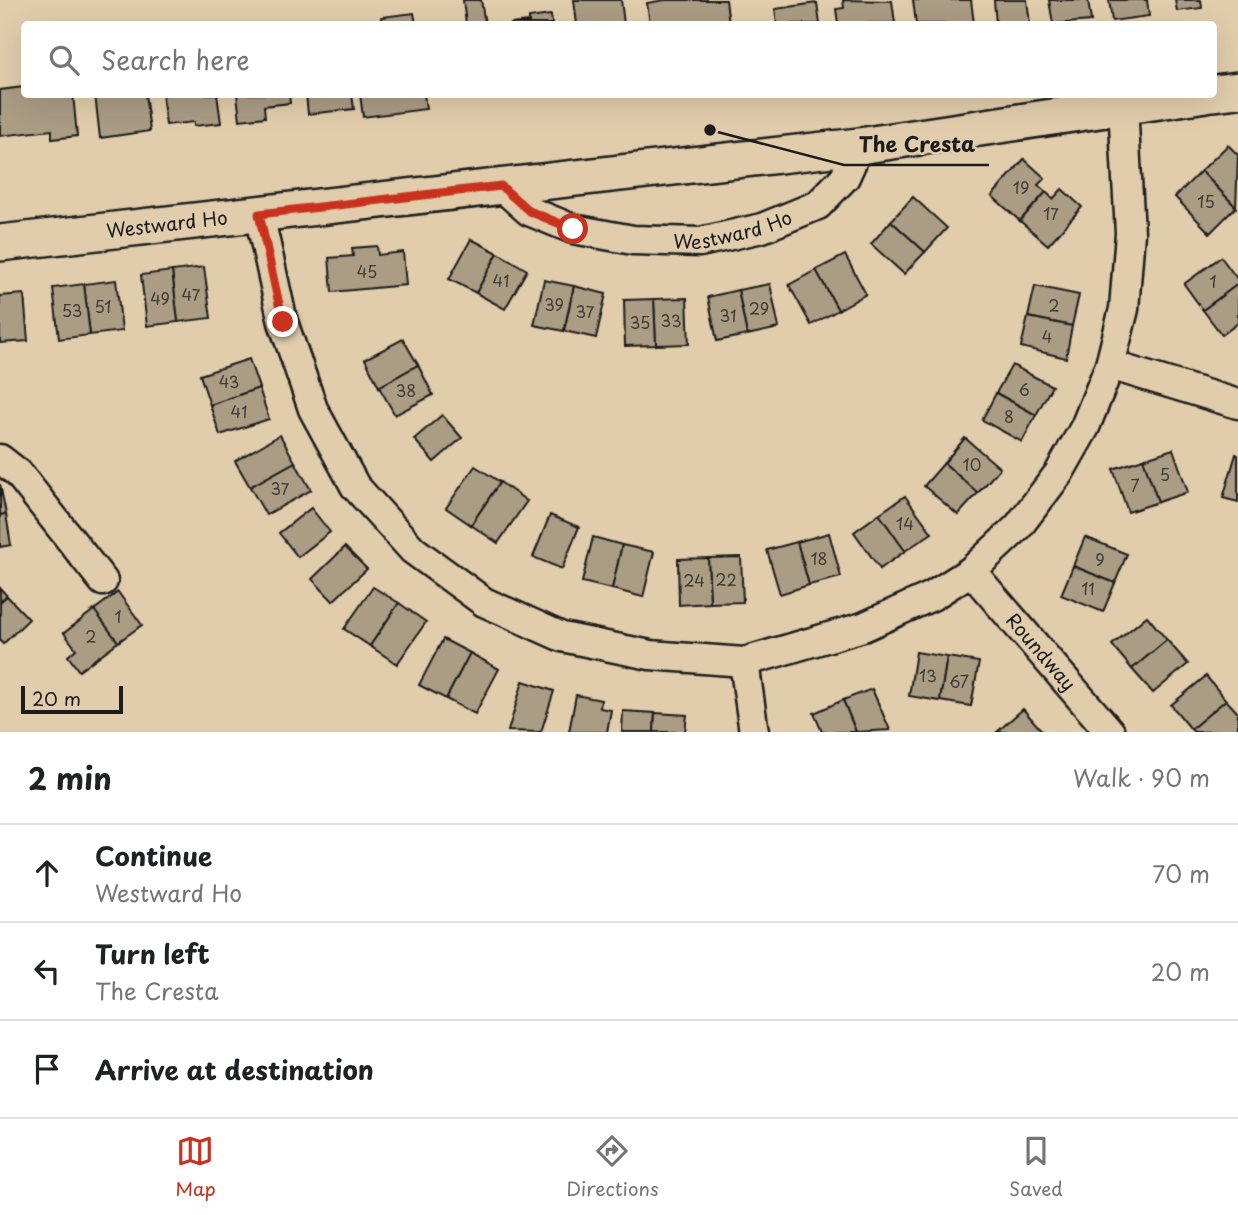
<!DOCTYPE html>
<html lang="en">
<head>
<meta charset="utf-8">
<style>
	:root { --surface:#fff; --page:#f6f6f6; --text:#202124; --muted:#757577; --line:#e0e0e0; --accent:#c8321e }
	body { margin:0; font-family:"Playpen Sans",sans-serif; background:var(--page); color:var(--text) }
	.scale { position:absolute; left:21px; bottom:18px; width:102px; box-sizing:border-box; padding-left:7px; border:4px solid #1c1c1c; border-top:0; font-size:19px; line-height:24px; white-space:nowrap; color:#1c1c1c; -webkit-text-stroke:5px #e1cdac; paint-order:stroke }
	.stop { position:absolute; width:21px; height:21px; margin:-16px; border:5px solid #c8321e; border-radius:50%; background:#fff }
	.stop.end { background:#c8321e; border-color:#fff; box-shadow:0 2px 7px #0008 }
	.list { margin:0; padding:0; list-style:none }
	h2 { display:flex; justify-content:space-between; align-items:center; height:91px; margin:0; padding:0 28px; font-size:30px }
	h2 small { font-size:23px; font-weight:400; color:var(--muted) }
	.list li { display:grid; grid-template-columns:46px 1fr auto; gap:21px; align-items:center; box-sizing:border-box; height:98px; padding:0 28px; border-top:2px solid var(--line) }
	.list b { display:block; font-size:26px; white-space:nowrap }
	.list p { margin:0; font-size:23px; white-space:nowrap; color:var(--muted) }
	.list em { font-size:23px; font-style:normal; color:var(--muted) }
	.icon { flex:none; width:38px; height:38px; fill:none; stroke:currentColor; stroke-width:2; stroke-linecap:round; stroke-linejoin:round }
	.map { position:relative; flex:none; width:1238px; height:732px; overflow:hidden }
	.search { position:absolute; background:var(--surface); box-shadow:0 7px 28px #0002; left:21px; right:21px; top:21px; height:77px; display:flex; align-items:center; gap:18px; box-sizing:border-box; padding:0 24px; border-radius:7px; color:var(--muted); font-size:26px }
	.sheet { height:385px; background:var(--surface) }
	nav { display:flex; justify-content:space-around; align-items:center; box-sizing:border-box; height:98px; border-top:2px solid var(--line); background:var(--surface); font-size:19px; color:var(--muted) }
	nav a { display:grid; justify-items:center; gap:4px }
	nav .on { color:var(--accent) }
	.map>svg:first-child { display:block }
</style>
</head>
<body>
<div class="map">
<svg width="1238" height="732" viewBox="0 0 1238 732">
	<rect width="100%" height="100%" fill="#e1cdac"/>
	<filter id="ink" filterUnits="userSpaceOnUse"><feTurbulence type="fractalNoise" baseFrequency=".0143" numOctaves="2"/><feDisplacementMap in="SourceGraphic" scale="14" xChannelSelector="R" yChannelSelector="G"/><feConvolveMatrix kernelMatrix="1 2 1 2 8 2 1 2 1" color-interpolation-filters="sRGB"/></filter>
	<g filter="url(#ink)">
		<g fill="#ab9c84" stroke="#1c1c1c" stroke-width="2">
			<path d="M463,0H481L485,24H466Z"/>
			<path d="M574,0H621L624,24H577Z"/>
			<path d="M665,0H726L729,24H650L647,3Z"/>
			<path d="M843,0L892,1L895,23L838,24L836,9L844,8Z"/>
			<path d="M913,0H971L974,24H916Z"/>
			<path d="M994,0H1027L1030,24H996Z"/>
			<path d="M1049,0H1088L1091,21L1053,24Z"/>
			<path d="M1109,0H1147L1149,16L1112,21Z"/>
			<path d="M1175,0H1201L1202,8L1177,11Z"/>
			<path d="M817,3L820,24H777L775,9Z"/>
			<path d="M414,13L416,24H382L381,17Z"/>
			<path d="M551,15L552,24H510L529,22V18Z"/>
			<path d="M24,87V94H73L77,136L52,139V130L0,136V90Z"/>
			<path d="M95,94H145L150,131L100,138Z"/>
			<path d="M162,94H217L221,123L194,126V122L166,125Z"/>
			<path d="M237,94H289L290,103L264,106L265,117L240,120Z"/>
			<path d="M306,94H352L354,109L308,114Z"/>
			<path d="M360,94H424L426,109L363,117Z"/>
			<path d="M1228,145L1238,155L1236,207L1201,171Z"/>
			<path d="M1024,159L1045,178L1038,185L1046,192L1020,221L992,196Z"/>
			<path d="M1201,171L1236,207L1210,233L1175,197Z"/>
			<path d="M1062,189L1082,207L1048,245L1020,221L1046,192L1053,199Z"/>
			<path d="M913,197L947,228L925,252L891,221Z"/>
			<path d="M891,221L925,252L904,274L871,244Z"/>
			<path d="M471,239L498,253L476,293L449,279Z"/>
			<path d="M377,246L378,255L403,252L406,285L332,292L329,258L353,256L352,248Z"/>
			<path d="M498,253L527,270L505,309L476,293Z"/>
			<path d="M845,255L866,294L838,310L816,270Z"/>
			<path d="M1221,257L1238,280V284L1203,310L1184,284Z"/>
			<path d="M204,267L211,318L178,322L172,271Z"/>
			<path d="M816,270L838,310L811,325L789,285Z"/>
			<path d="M172,271L178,322L147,326L141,275Z"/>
			<path d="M116,280L122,331L90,335L84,284Z"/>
			<path d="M544,280L574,286L564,331L534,325Z"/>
			<path d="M84,284L90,335L59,339L53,288Z"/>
			<path d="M770,284L779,328L747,335L738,290Z"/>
			<path d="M1238,284V323L1222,335L1203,310Z"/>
			<path d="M574,286L606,294L596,338L564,331Z"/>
			<path d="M1035,286L1079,295L1072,326L1028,317Z"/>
			<path d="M738,290L747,335L717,341L708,297Z"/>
			<path d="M24,294L28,341L0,343V296Z"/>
			<path d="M687,298L689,344L656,345L654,299Z"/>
			<path d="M654,299L656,345L625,346L624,300Z"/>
			<path d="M1028,317L1072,326L1066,358L1021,347Z"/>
			<path d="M403,339L418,365L379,387L365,359Z"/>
			<path d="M249,359L259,388L210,405L200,375Z"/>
			<path d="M418,365L433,395L395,415L379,387Z"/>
			<path d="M1012,365L1052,386L1036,415L996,393Z"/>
			<path d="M259,388L269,419L220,435L210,405Z"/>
			<path d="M996,393L1036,415L1022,442L982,420Z"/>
			<path d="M442,415L462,438L434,462L414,439Z"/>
			<path d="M280,435L295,462L250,487L235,461Z"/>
			<path d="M965,438L1000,468L978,493L944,463Z"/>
			<path d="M1173,449L1188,492L1158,502L1143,459Z"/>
			<path d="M1236,454L1238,455V502L1223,498Z"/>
			<path d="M1143,459L1158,502L1128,512L1113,469Z"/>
			<path d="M295,462L311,490L266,515L250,487Z"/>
			<path d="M944,463L978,493L958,515L924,486Z"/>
			<path d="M475,466L500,482L471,525L446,508Z"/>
			<path d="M500,482L527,501L498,543L471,525Z"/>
			<path d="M0,484L6,514L0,515Z"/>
			<path d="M905,496L932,533L905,551L879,514Z"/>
			<path d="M311,508L330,532L298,557L279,533Z"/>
			<path d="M6,514L11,545L0,547V515Z"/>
			<path d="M879,514L905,551L880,569L854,532Z"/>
			<path d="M550,515L579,527L562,569L533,557Z"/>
			<path d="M829,533L841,577L809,585L797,542Z"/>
			<path d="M593,537L622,545L612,589L582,582Z"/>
			<path d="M1085,537L1127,554L1115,583L1073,566Z"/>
			<path d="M797,542L809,585L780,594L767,550Z"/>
			<path d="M622,545L654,552L643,597L612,589Z"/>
			<path d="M345,547L367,569L333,601L312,579Z"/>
			<path d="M741,557L743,602L710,603L708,558Z"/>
			<path d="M708,558L710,603L679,605L678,559Z"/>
			<path d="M1073,566L1115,583L1103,612L1061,595Z"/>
			<path d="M373,587L399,603L370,646L344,629Z"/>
			<path d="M0,588L7,596L0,602Z"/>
			<path d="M118,592L142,625L118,642L94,610Z"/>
			<path d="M7,596L29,619L3,644L0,641V602Z"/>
			<path d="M399,603L426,622L397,664L370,646Z"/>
			<path d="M94,610L118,642L79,671L68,656L76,649L64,633Z"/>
			<path d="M1147,616L1167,640L1132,669L1112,645Z"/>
			<path d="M443,639L470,653L446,699L419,685Z"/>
			<path d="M1167,640L1188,664L1153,693L1132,669Z"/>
			<path d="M916,652L947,657L940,701L909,696Z"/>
			<path d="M470,653L499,669L475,714L446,699Z"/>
			<path d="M947,657L979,662L971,706L940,701Z"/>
			<path d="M1206,676L1226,700L1191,729L1171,705Z"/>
			<path d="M523,681L554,691L541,732L508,731Z"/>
			<path d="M872,689L890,730L856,732L843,700Z"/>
			<path d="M576,695L601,700L600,708L611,710L607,732H569Z"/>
			<path d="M843,700L856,732H822L814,713Z"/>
			<path d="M1226,700L1238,713V731L1194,732L1191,729Z"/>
			<path d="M1023,709L1043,732H997Z"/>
			<path d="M623,711L655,713L654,732H622Z"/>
			<path d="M655,713L687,715L685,732H654Z"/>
		</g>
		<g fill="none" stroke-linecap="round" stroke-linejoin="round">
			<defs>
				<g id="minor">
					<path id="s1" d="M501,186L529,211L573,229L633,240L700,242L762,228L818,205L845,177L859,146"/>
					<path d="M259,214L283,322L313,409L355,486L413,550L484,602L562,637L650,655L744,662L863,627L932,596L971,571L1018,527L1059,473L1085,427L1110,365L1124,309L1130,233L1123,106"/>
					<path d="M1110,365L1238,404"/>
					<path d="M0,459L18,473L103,581"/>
					<path id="s2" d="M971,571L1110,732"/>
					<path d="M744,662L754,732"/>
				</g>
				<g id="tertiary">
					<path d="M1214,93L1238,90"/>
					<path id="s3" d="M0,243L859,146L1206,94"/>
				</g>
			</defs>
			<use href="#minor" stroke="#1c1c1c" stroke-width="33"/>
			<use href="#tertiary" stroke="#1c1c1c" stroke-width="40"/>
			<use href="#minor" stroke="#e1cdac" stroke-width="28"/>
			<use href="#tertiary" stroke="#e1cdac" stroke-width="35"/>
		</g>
	</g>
	<g fill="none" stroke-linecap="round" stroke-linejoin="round" filter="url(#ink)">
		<path stroke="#c8321e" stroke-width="9" d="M283,322L259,214L501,186L529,211L573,229"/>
	</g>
	<g text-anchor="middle" stroke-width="5" stroke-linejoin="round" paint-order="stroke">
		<g font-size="16" fill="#403c36">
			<text x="1021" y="194">19</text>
			<text x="1206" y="208">15</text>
			<text x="1051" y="220">17</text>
			<text x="367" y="278">45</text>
			<text x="501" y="287">41</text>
			<text x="1213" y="288">1</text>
			<text x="191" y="301">47</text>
			<text x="160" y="305">49</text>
			<text x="554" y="311">39</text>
			<text x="1054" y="312">2</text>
			<text x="103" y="313">51</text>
			<text x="759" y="315">29</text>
			<text x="72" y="317">53</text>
			<text x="585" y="318">37</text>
			<text x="728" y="322">31</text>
			<text x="671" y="327">33</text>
			<text x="640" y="329">35</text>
			<text x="1047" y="343">4</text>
			<text x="229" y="388">43</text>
			<text x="1024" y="396">6</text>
			<text x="406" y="397">38</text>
			<text x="239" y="418">41</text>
			<text x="1009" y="423">8</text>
			<text x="972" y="471">10</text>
			<text x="1165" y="481">5</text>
			<text x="1135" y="492">7</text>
			<text x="280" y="495">37</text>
			<text x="905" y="530">14</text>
			<text x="819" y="565">18</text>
			<text x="1100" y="566">9</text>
			<text x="726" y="586">22</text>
			<text x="694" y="587">24</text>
			<text x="1088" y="595">11</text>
			<text x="118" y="623">1</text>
			<text x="91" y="643">2</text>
			<text x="928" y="682">13</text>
			<text x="959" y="688">67</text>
		</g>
		<g font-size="19" fill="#1c1c1c" stroke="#e1cdac">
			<text dy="7" stroke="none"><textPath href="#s3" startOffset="168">Westward Ho</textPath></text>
			<text dy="7" stroke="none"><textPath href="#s1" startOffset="247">Westward Ho</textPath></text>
			<text dy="7" stroke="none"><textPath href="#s2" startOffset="107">Roundway</textPath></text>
		</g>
	</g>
	<path fill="none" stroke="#1c1c1c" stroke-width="2.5" d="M710 130L844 165H989"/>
	<circle fill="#1c1c1c" stroke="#e1cdac" stroke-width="2.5" cx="710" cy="130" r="7"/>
	<g font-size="21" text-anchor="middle" font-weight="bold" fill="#1c1c1c" stroke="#e1cdac" stroke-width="5" stroke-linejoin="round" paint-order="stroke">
		<text x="917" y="152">The Cresta</text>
	</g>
</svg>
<div class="scale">20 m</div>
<div class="stop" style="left:573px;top:229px"></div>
<div class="stop end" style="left:283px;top:322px"></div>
<div class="search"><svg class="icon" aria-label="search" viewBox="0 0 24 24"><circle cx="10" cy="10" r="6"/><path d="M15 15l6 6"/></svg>Search here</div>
</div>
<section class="sheet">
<h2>2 min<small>Walk · 90 m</small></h2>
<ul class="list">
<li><svg class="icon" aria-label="ahead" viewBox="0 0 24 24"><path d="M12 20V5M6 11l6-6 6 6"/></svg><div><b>Continue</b><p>Westward Ho</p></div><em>70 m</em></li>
<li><svg class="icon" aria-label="left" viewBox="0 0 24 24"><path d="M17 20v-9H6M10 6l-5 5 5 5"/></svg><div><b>Turn left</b><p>The Cresta</p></div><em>20 m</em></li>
<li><svg class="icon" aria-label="arrive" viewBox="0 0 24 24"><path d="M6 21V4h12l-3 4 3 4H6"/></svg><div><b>Arrive at destination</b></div></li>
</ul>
</section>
<nav>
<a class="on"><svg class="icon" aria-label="map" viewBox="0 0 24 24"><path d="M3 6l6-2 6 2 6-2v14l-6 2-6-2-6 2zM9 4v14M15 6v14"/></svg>Map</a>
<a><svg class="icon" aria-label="directions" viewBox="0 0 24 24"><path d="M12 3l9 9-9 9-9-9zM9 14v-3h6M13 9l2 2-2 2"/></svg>Directions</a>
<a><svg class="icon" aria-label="saved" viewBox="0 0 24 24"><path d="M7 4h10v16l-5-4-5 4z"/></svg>Saved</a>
</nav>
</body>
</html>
